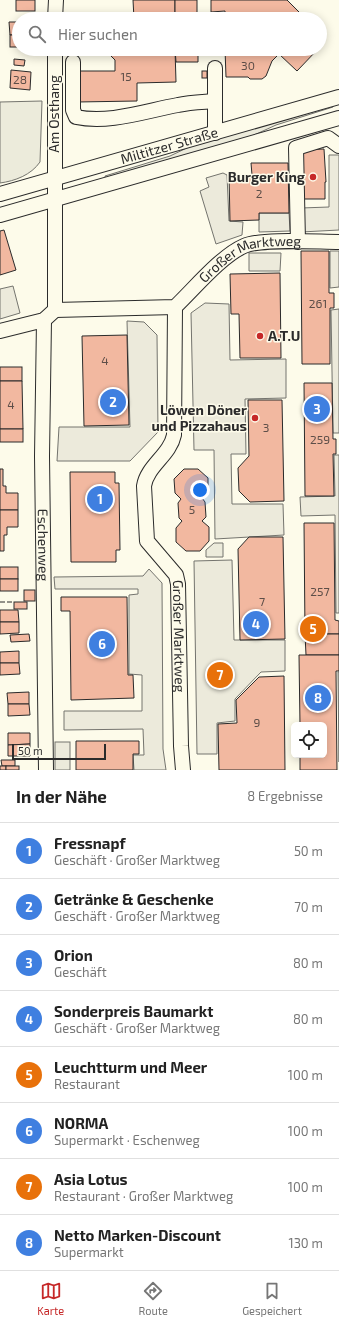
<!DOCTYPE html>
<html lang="de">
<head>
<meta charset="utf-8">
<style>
	:root { --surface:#fff; --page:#f6f6f6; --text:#222; --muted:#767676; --line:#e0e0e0; --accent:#c62828 }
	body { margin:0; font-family:"Exo 2",sans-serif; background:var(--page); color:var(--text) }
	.controls { position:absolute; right:12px; bottom:12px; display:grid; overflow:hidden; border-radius:6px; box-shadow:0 2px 10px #0003 }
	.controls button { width:36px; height:36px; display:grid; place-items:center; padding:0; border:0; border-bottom:1px solid var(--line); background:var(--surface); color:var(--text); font:20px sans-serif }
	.scale { position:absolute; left:12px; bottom:10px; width:94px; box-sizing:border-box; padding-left:4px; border:2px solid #2b2b2b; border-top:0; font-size:11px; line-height:14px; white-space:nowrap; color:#2b2b2b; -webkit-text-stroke:3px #fdfbea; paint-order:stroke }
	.you { position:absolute; left:200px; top:490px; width:14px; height:14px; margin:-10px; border:3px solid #fff; border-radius:50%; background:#1a73e8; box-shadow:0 0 0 6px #1a73e833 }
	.badge { display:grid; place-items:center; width:26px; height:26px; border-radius:50%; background:var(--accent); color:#fff; font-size:13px; font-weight:700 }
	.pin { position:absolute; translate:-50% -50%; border:2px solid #fff; box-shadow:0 1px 4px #0006 }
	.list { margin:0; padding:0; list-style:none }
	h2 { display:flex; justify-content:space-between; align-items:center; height:52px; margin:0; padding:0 16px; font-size:17px }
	h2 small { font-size:13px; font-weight:400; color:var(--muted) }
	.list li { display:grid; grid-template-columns:26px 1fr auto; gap:12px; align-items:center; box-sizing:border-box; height:56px; padding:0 16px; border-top:1px solid var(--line) }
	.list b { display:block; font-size:15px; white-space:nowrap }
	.list p { margin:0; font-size:13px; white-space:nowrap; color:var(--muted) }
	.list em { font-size:13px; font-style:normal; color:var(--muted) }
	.icon { flex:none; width:22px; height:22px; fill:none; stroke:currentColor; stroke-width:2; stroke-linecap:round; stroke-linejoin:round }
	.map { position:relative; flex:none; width:339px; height:770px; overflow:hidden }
	.search { position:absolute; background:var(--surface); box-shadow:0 2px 10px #0003; left:12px; right:12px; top:12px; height:44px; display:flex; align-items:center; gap:10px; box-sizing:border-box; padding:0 14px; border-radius:22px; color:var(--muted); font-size:15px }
	.sheet { height:500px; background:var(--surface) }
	nav { display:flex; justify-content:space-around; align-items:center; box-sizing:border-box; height:56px; border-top:1px solid var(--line); background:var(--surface); font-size:11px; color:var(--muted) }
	nav a { display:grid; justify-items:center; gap:2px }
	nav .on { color:var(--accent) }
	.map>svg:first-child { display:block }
</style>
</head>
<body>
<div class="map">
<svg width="339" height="770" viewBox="0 0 339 770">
	<rect width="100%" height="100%" fill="#fdfbea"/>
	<g fill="#ecebdb" stroke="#74746e">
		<path d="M42,101L40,162C31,175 15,181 0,183V102Z"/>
		<path d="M333,105V107L276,125L252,136L106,181L105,176L170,156L191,146Z"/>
		<path d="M214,543H223V557H206V550Z"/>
	</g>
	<g fill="#eceadb" stroke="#74746e">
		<path d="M329,155H339V230L301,232V208L329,207Z"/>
		<path d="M223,173L227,175L229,221L243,222L242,235L216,244L200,191L209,187L206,178Z"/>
		<path d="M259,213H289L290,231L259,232Z"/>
		<path d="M330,251H339V287L330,288Z"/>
		<path d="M249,253H281L280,271H249Z"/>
		<path d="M13,286L20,313L0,319V289Z"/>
		<path d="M205,303L229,304L230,360L286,359V398L245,399L246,454H231L232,504H283L284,535L215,539L214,450H194L191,313Z"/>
		<path d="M339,309V433H333L331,310Z"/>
		<path d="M127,321L144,322L157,335L158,432L130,461H57L59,427H130Z"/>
		<path d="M334,455H339V613H336L335,515L301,516L300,497L335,496Z"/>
		<path d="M232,560L234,640H285V671L261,672L235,699V721L217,723V754H197L194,561Z"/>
		<path d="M149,569L162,583L163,749L166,770H134L133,755H144L143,729L64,730V711H142V675L129,674V595L138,594V589H55L54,577L143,576Z"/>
		<path d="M338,672H339V762Z"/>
		<rect x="55" y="742" width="15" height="28"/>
	</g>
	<g fill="#f2b8a0" stroke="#2b2b2b">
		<rect x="16" y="0" width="19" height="11"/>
		<path d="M133,0H175V19H134Z"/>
		<rect x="175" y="0" width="22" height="19"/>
		<path d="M211,0H287L303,16L300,19H225V11L211,12Z"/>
		<path d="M9,22H19V35H10Z"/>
		<rect x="10" y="35" width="9" height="12"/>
		<path d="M111,49H175L176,82L137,83V101L77,102V71H115V60L108,53Z"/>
		<path d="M175,49H198V62H176Z"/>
		<path d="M225,49H318L297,71L279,54L272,61L266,76L262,79H250L248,77H226Z"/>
		<path d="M14,59L25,60L24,66L14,65Z"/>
		<path d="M11,70L31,72L30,90L10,88Z"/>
		<rect x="202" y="71" width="5" height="7"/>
		<path d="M324,149L326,182H325V199H301L300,150Z"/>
		<path d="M251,163H288L289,213H259V220L230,221L229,175H252Z"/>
		<path d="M4,230L16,270L0,275V231Z"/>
		<path d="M301,251H329V293H334V308H330V364H302Z"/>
		<path d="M280,273L281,358H240L239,314H231L230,274Z"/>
		<path d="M127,335L129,425L84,426L82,336Z"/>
		<rect x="0" y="367" width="22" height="14"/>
		<path d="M0,381H22L23,429H0Z"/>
		<path d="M304,383H332L333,439H336V454H333L334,496H305Z"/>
		<path d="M248,400H282L284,501L250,502L239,491L238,468L249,456Z"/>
		<rect x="0" y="429" width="23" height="13"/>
		<path d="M0,469H3V486H6V493H18V510H0Z"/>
		<path d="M184,469H198L208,478V492L202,498L205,502L206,517L202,521L209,527V541L200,551H186L176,542V528L182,521L179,518L178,503L181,499L175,493L174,479Z"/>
		<path d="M70,472H115V483H119L120,550H116V562H71Z"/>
		<path d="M0,510H18V527H7V535H4V551H0Z"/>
		<path d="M304,523H334L335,620L339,621V634H305Z"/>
		<path d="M249,537H283L285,639L240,640L238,549Z"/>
		<rect x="0" y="567" width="18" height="12"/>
		<rect x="0" y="579" width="18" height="12"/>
		<rect x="24" y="590" width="11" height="11"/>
		<path d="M61,597H127L128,675H133L134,698L71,700L70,611H61Z"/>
		<rect x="14" y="602" width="13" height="7"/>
		<path d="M0,610H18L19,622H0Z"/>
		<path d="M0,622H19V633L0,634Z"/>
		<path d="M29,634L30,641L11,642L10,635Z"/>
		<path d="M305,634H339V655H306Z"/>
		<path d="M19,651V663H0V652Z"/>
		<path d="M299,655H339V671H336L337,770H300V755H324V725H300Z"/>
		<path d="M0,663H19L20,674L0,675Z"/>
		<path d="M284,676L285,770H219L218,724L237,723L236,700L259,677Z"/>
		<path d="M29,692V704H8L7,693Z"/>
		<path d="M8,704H29L30,715L8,716Z"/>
		<path d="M8,733H30V744L8,745Z"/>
		<path d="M76,741H139V754H133V770H76Z"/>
		<path d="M30,744V756H8V745Z"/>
		<path d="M1,760H15V766H2Z"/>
		<rect x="0" y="766" width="6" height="4"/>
		<rect x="6" y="766" width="13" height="4"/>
	</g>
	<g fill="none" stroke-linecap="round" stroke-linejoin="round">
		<defs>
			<g id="minor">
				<path d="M55,19L56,0"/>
				<path d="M73,62V110L76,117C109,124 145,111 178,105C190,102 203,102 215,101"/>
				<path d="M215,68V133"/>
				<path id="s1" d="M0,194L339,97"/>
				<path d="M0,215L339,118"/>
				<path d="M298,242L296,148L328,138L339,146"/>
				<path id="s2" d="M175,307L174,435C170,455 147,466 144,486L147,541L176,575L178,584L181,746L183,770"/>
				<path id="s3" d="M55,310L175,307C194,289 221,256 244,246C262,238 317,242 339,242"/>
				<path id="s4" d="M44,320L42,456L46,770"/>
				<path d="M0,331L44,320L55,310V49"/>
			</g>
		</defs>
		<use href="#minor" stroke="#2b2b2b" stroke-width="16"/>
		<use href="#minor" stroke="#fdfbea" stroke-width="14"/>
		<path stroke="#2b2b2b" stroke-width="1" stroke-dasharray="5 2" stroke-linecap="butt" d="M0,602H14"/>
	</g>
	<g fill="#c62828" stroke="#fdfbea" stroke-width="1.5">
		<circle cx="313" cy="177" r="4"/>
		<circle cx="260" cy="336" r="4"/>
		<circle cx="255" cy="418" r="4"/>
	</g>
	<g text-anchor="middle" stroke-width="3" stroke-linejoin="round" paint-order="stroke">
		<g font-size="12" fill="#5d4e48">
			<text x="248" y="70">30</text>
			<text x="126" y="81">15</text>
			<text x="20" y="84">28</text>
			<text x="259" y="198">2</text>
			<text x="318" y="308">261</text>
			<text x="105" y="365">4</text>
			<text x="11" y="409">4</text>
			<text x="266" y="432">3</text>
			<text x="320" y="444">259</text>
			<text x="192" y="514">5</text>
			<text x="320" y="596">257</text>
			<text x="262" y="606">7</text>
			<text x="257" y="727">9</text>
		</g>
		<g font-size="14" fill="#2b2b2b" stroke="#fdfbea">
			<text transform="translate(54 114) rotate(-90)" y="5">Am Osthang</text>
			<text dy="5" stroke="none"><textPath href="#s1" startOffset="176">Miltitzer Straße</textPath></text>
			<text dy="5" stroke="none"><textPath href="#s3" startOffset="214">Großer Marktweg</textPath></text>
			<text dy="5" stroke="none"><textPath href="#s4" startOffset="225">Eschenweg</textPath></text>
			<text dy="5" stroke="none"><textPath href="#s2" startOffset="349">Großer Marktweg</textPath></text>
		</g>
		<g font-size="14" font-weight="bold" fill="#2b2b2b" stroke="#fdfbea" text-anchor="end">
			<text x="305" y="182">Burger King</text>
			<text x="268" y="341" text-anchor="start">A.T.U</text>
			<text x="247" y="415">Löwen Döner<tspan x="247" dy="16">und Pizzahaus</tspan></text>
		</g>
	</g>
</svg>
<div class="controls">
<button><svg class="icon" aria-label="locate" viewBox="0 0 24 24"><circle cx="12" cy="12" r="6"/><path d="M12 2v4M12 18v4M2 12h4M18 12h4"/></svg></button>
</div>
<div class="scale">50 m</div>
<div class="you"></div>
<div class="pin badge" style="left:100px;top:499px;background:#3f7fe0">1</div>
<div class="pin badge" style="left:113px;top:402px;background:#3f7fe0">2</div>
<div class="pin badge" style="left:317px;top:409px;background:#3f7fe0">3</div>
<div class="pin badge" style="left:256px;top:624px;background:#3f7fe0">4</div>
<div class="pin badge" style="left:313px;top:629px;background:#e8710a">5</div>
<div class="pin badge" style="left:102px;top:644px;background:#3f7fe0">6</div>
<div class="pin badge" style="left:220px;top:675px;background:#e8710a">7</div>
<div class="pin badge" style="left:318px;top:698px;background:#3f7fe0">8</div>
<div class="search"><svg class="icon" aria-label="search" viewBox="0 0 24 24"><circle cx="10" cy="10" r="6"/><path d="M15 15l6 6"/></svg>Hier suchen</div>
</div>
<section class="sheet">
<h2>In der Nähe<small>8 Ergebnisse</small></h2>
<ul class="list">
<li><span class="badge" style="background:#3f7fe0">1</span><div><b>Fressnapf</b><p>Geschäft · Großer Marktweg</p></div><em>50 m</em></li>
<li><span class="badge" style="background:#3f7fe0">2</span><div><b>Getränke &amp; Geschenke</b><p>Geschäft · Großer Marktweg</p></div><em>70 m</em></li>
<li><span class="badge" style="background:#3f7fe0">3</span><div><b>Orion</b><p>Geschäft</p></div><em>80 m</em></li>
<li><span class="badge" style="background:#3f7fe0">4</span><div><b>Sonderpreis Baumarkt</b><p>Geschäft · Großer Marktweg</p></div><em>80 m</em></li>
<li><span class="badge" style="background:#e8710a">5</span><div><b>Leuchtturm und Meer</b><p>Restaurant</p></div><em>100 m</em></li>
<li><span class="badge" style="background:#3f7fe0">6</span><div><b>NORMA</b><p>Supermarkt · Eschenweg</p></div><em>100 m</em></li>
<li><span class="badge" style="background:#e8710a">7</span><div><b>Asia Lotus</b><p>Restaurant · Großer Marktweg</p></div><em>100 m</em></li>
<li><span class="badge" style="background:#3f7fe0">8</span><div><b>Netto Marken-Discount</b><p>Supermarkt</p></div><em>130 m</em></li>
</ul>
</section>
<nav>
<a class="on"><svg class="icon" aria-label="map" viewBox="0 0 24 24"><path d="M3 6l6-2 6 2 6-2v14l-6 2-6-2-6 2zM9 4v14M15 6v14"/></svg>Karte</a>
<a><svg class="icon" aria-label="directions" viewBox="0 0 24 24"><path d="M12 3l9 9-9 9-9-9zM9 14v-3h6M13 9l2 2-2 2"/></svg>Route</a>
<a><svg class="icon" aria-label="saved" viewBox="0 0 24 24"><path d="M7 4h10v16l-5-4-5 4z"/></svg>Gespeichert</a>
</nav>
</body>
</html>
